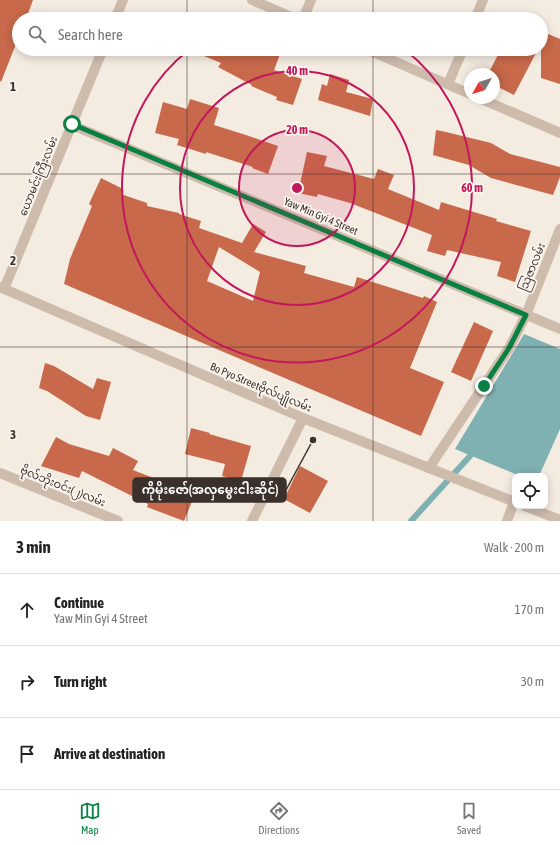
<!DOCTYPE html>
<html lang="en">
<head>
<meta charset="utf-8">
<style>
	:root { --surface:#fff; --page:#f6f6f6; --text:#222; --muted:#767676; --line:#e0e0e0; --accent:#0b8043 }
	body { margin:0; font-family:"Asap Condensed","Noto Sans Myanmar",sans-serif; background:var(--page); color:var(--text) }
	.controls { position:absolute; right:12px; bottom:12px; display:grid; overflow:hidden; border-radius:8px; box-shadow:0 2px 10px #0003 }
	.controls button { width:36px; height:36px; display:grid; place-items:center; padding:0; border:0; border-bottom:1px solid var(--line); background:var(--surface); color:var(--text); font:20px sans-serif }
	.compass { position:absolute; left:464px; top:68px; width:36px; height:36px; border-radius:50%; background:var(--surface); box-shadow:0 2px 10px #0003; rotate:231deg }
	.stop { position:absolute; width:12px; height:12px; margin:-9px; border:3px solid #0b8043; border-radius:50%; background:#fff }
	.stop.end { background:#0b8043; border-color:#fff; box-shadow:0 1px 4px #0008 }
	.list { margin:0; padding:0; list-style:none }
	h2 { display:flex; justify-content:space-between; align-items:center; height:52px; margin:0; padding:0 16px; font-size:17px }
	h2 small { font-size:13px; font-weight:400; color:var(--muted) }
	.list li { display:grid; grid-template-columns:26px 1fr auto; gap:12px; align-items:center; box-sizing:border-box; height:72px; padding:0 16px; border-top:1px solid var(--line) }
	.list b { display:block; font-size:15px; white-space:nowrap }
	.list p { margin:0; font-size:13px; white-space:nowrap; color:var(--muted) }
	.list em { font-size:13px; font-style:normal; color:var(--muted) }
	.icon { flex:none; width:22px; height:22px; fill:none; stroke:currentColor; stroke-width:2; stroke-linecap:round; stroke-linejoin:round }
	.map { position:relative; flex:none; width:560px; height:521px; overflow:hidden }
	.search { position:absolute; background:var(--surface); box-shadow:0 2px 10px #0003; left:12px; right:12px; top:12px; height:44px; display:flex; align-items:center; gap:10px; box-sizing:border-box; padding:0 14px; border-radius:22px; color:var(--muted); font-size:15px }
	.sheet { height:268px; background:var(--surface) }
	nav { display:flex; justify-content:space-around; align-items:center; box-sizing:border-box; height:56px; border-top:1px solid var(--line); background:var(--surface); font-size:11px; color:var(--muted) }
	nav a { display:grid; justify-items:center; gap:2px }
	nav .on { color:var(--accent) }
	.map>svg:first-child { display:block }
</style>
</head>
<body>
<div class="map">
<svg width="560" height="521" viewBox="0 0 560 521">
	<rect width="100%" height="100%" fill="#f4ebe1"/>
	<path fill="#7fb0b2" d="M524,334L560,349V429L539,476H520L455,449Z"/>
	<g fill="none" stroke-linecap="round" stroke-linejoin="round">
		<path stroke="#7fb0b2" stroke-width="6" d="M411,521L470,456"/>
	</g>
	<g fill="#c8694b" fill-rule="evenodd">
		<path d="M0,0H33L26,19H19V36L1,82L0,81Z"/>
		<path d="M541,31L560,39V84L541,78Z"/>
		<path d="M187,49H282L274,70L302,79L293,105L276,100L277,97L251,86L252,85L218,67L221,63Z"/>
		<path d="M501,49H538L514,95L494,85V74H488Z"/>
		<path d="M330,74L349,80L346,92L373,99L370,116L318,100L322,84L327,86Z"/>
		<path d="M190,99L219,108L214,125L246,135L278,146L268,174L252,168L253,167L206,152V154L177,145L179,139L155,133L163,102L187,109Z"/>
		<path d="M436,130L446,132L491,143L510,154L560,167V177L553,195L491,178L469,165L433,155Z"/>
		<path d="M307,152L327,156L324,166L374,179L378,169L394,175L388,189L439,210L441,202L497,219L496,221L531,231L515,282L497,276L501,262L447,250L445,256L427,251L432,235L350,203L318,194L317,197L298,193Z"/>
		<path d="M101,178L123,189L121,194L147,203V206L179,213V214L201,221L199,228L242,243L253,224L266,232L254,252L306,266L304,273L354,287L357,277L423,298L424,296L437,302L410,368L444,382L421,436L64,284L70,259L92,206L89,204ZM219,247L260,272L253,301L207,281Z"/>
		<path d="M474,322L493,331L471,381L451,372Z"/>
		<path d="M45,363L54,366L93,389L97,378L111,382L100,420L86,416L47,391L39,388Z"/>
		<path d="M191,428L210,433L209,434L251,446L241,481L222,476L225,464L185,454Z"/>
		<path d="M56,437L69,444L109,456L113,448L138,461L133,470L195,494L184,521L147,507L148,504L82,471L79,478L41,466Z"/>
		<path d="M300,466L328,481L310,513L284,499Z"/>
	</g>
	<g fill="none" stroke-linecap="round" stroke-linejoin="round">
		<g stroke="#cdbbac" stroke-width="10">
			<path d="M252,0L296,19"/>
			<path d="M115,19L123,0"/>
			<path d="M303,19L311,0"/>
			<path d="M475,19L483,0"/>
			<path d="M366,49L470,94"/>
			<path d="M448,84L463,49"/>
			<path d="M479,98L560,133"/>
			<path d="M72,125L560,329"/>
			<path d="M0,287L303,418L515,502"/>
			<path d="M4,289L103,49"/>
			<path d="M429,468L509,348L526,315L560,229"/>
			<path d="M0,473L118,521"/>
			<path d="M525,506L560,520"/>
			<path d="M252,521L303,418"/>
			<path d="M507,521L514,502"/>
		</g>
	</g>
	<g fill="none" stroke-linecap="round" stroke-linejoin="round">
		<path stroke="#0b8043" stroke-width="5" d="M72,124L526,315L509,348L484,386"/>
	</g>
	<path fill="none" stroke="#3b302b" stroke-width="1" stroke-opacity="0.55" d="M187,0V19M373,0V19M187,49V521M373,49V521M0,174H560M0,347H560"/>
	<circle cx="297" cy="188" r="58" fill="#c2185b" fill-opacity=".12"/>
	<g fill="none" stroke="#c2185b" stroke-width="2">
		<circle cx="297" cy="188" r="58"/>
		<circle cx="297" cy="188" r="117"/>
		<path d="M252 19A175 175 0 0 1 342 19M404 49A175 175 0 1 1 190 49"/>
	</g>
	<g text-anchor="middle" stroke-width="3.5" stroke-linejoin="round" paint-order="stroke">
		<g font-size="11" fill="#3b302b" stroke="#fbf5ee">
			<text transform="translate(38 176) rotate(-68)" y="4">ယောမင်းကြီးလမ်း</text>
			<text transform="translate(321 216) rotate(23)" y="4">Yaw Min Gyi 4 Street</text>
			<text transform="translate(532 267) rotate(-68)" y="4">သြဇာလမ်း</text>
			<text transform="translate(261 387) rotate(23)" y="4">Bo Pyo Streetဗိုလ်ပျိုလမ်း</text>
			<text transform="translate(63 486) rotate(22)" y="4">ဗိုလ်ဘိုးဝင်း(၂)လမ်း</text>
		</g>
	</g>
	<g font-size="13" text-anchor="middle" font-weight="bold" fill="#3b302b" stroke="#fbf5ee" stroke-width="3.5" stroke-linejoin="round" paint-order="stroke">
		<text x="13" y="91">1</text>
		<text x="13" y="265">2</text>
		<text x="13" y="439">3</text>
	</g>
	<circle cx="297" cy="188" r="6" fill="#c2185b" stroke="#fbf5ee" stroke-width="2"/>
	<g font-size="12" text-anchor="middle" font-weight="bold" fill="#c2185b" stroke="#fbf5ee" stroke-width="3.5" stroke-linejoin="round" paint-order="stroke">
		<text x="297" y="75">40 m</text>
		<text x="297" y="134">20 m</text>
		<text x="472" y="192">60 m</text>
	</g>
	<path fill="none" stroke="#3b302b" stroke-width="1.5" d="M313 440L286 490"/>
	<circle fill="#3b302b" stroke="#fbf5ee" stroke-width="1.5" cx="313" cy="440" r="4"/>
	<rect fill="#3b302b" stroke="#3b302b" stroke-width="1.5" x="133" y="478" width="153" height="24" rx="4"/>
	<g font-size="12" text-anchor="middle" font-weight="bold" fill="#fff">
		<text x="210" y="494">ကိုမိုးဇော်(အလှမွေးငါးဆိုင်)</text>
	</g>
</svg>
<div class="controls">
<button><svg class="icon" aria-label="locate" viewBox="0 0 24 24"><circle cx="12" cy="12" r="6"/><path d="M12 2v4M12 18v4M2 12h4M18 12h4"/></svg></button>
</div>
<svg class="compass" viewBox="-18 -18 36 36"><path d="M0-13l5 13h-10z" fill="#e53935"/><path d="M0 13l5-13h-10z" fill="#767676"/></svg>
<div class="stop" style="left:72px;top:124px"></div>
<div class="stop end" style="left:484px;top:386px"></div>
<div class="search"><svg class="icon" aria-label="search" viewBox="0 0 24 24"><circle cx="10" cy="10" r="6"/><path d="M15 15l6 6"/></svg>Search here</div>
</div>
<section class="sheet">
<h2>3 min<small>Walk · 200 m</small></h2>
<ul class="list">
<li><svg class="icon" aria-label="ahead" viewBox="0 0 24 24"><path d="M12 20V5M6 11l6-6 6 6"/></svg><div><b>Continue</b><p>Yaw Min Gyi 4 Street</p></div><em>170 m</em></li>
<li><svg class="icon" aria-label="right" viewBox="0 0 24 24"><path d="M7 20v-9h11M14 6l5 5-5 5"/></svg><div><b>Turn right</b></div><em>30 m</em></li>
<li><svg class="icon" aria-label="arrive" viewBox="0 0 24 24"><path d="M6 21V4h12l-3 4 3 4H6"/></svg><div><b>Arrive at destination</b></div></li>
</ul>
</section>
<nav>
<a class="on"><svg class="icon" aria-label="map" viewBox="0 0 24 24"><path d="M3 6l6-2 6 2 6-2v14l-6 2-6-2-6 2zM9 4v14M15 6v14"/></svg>Map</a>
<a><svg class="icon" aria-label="directions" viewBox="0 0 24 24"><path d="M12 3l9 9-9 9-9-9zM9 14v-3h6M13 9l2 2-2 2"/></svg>Directions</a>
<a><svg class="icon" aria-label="saved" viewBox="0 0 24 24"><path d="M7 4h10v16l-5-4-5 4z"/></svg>Saved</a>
</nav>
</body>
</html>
